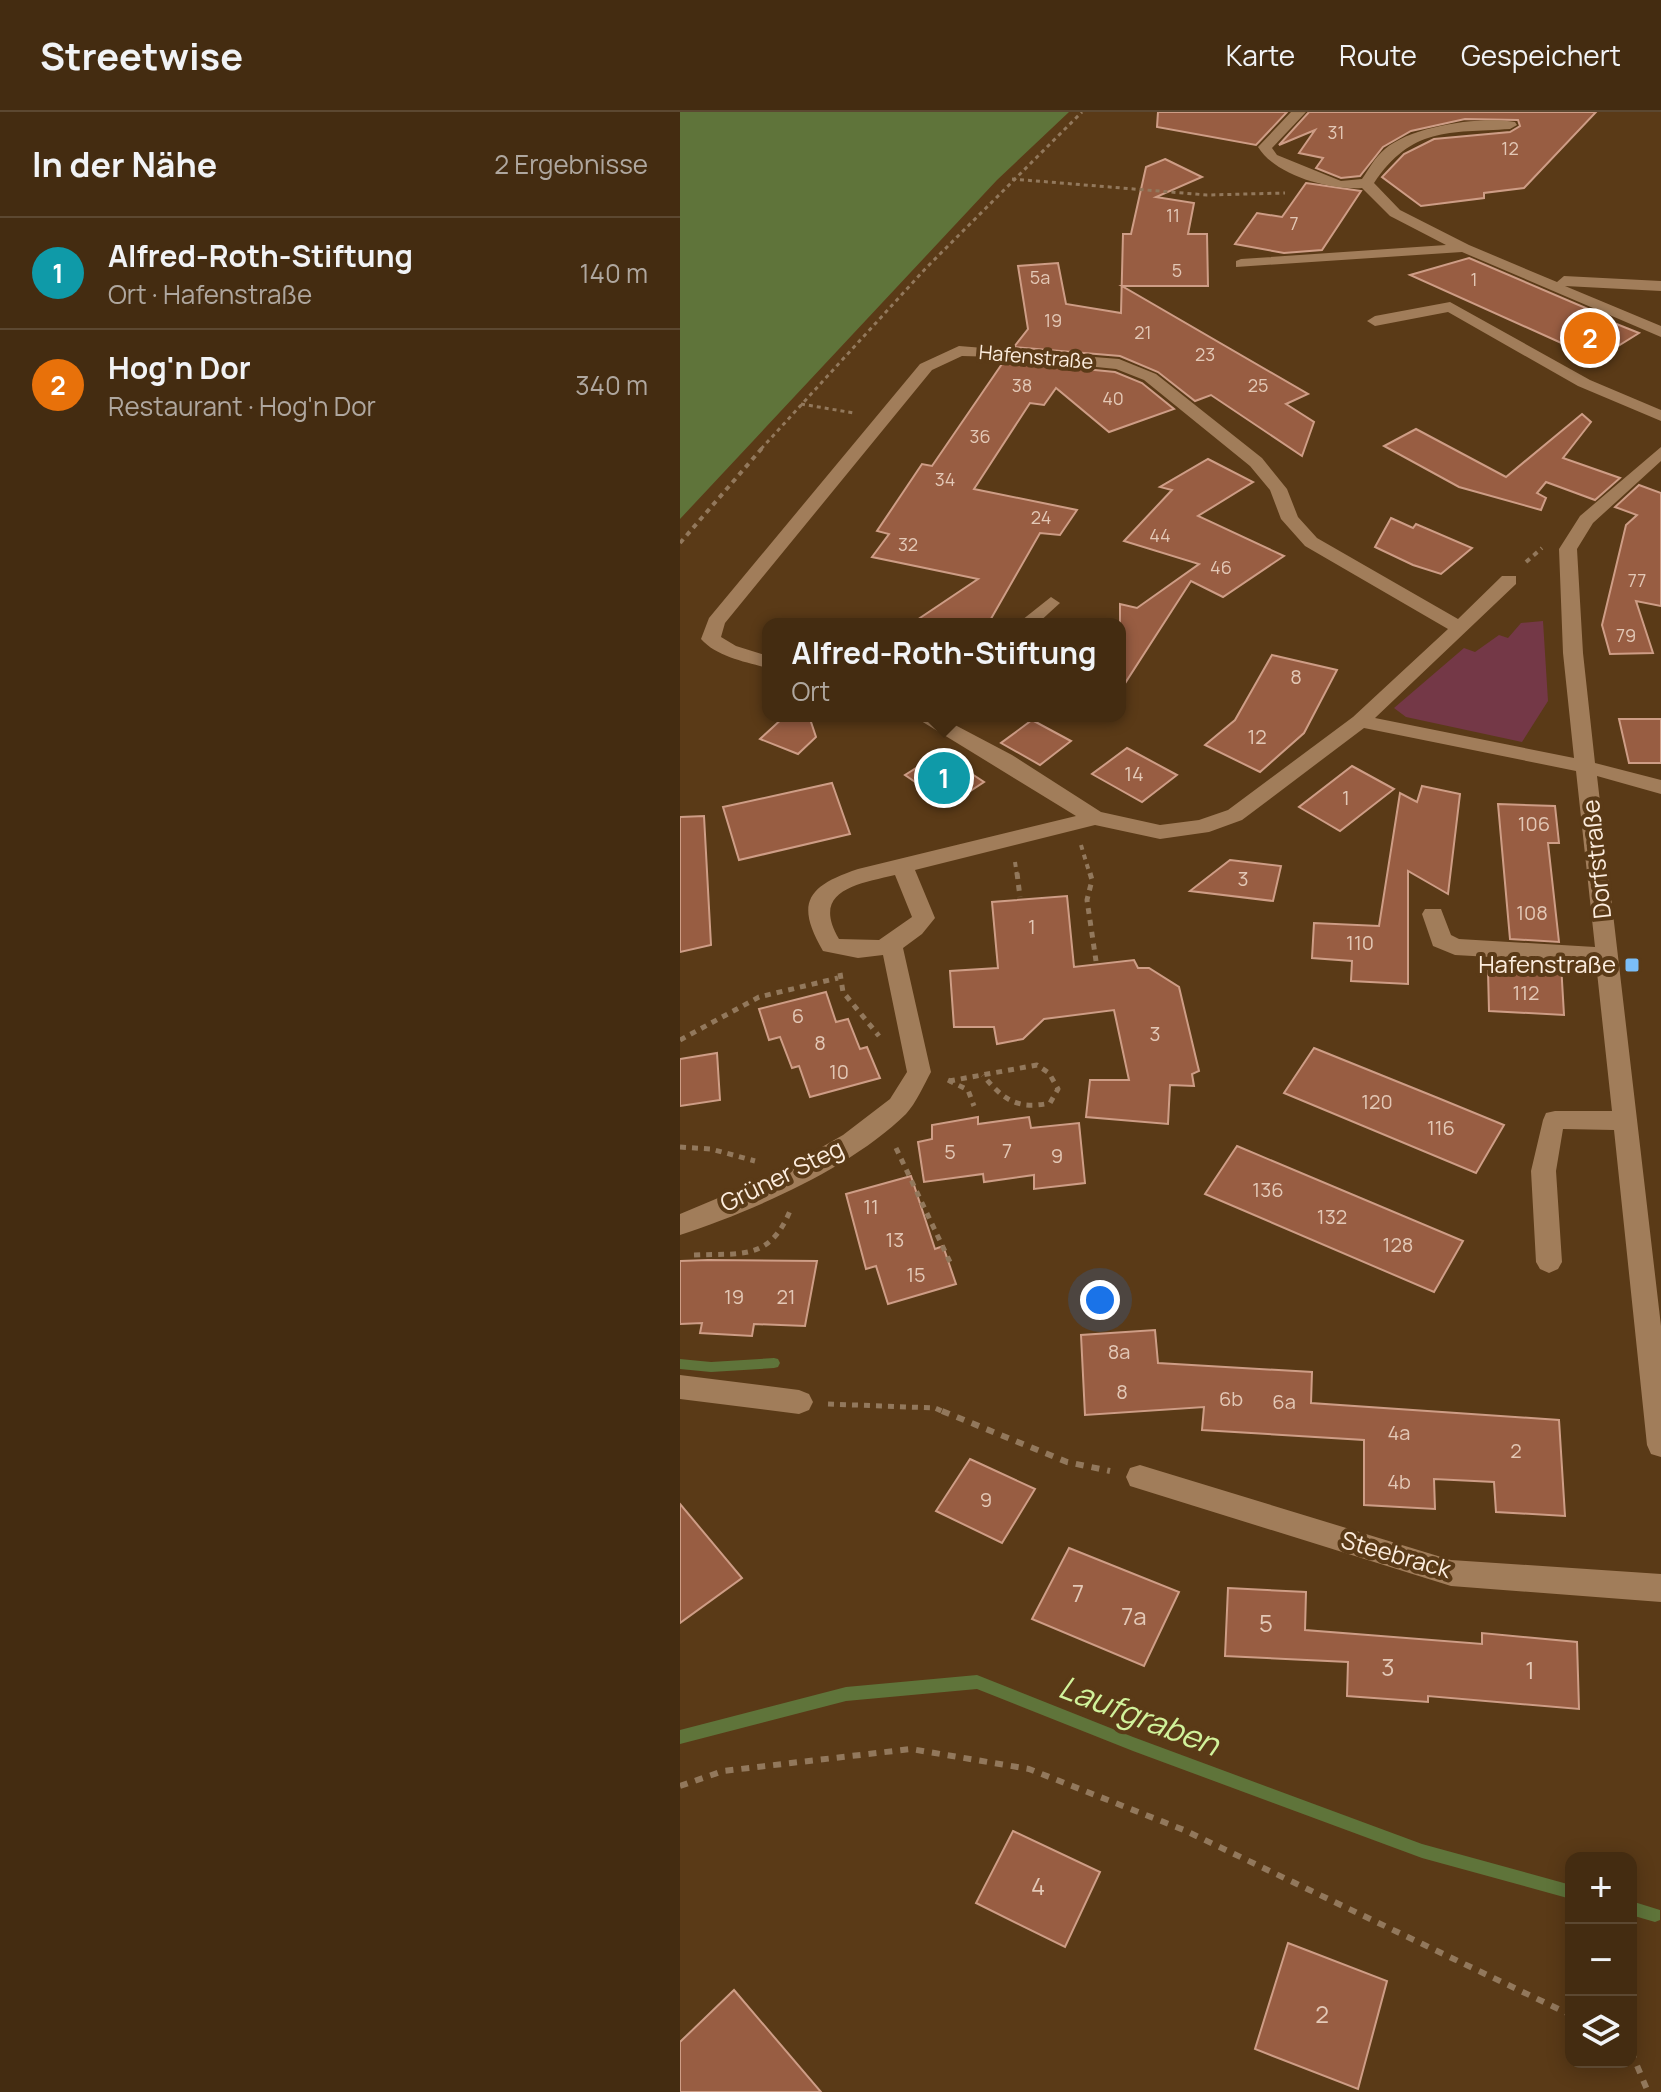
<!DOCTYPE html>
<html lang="de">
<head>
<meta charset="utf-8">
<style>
	:root { --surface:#442c11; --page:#4b341a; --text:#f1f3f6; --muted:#afa79f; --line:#5c4831; --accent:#8c9099 }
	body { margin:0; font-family:Manrope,sans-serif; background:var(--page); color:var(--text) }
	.controls { position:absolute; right:24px; bottom:24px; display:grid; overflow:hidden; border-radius:16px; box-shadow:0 4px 20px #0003 }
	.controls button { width:72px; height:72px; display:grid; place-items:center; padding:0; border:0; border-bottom:2px solid var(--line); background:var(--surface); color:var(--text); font:40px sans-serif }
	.you { position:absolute; left:420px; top:1188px; width:28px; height:28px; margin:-20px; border:6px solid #fff; border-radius:50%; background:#1a73e8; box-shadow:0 0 0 12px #1a73e833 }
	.badge { display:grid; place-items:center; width:52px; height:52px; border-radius:50%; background:var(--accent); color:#fff; font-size:26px; font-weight:700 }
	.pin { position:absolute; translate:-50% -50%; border:4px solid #fff; box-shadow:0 2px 8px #0006 }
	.popup { position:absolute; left:82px; top:506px; width:364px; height:104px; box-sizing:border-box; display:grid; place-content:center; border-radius:16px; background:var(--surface); filter:drop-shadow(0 2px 6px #0005); font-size:26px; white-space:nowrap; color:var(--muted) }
	.popup b { font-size:30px; color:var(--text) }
	.popup::after { content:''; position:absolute; left:50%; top:100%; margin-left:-16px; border:16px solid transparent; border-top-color:var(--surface) }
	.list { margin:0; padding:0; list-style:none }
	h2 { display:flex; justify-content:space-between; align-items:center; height:104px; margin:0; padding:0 32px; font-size:34px }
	h2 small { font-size:26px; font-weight:400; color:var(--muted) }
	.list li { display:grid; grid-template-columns:52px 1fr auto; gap:24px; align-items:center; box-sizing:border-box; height:112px; padding:0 32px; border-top:2px solid var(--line) }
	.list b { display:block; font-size:30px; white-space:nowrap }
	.list p { margin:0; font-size:26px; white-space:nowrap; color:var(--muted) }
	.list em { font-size:26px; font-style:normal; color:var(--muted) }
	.icon { flex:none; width:44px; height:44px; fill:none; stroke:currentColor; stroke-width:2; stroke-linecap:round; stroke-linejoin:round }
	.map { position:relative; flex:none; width:981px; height:1980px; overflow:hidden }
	header { display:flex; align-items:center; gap:48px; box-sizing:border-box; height:112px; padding:0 40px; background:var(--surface); border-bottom:2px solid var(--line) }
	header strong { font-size:38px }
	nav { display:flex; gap:44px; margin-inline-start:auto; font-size:28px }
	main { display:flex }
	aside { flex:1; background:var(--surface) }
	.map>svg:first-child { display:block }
</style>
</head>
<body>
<header>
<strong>Streetwise</strong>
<nav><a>Karte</a><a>Route</a><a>Gespeichert</a></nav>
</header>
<main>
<aside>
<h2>In der Nähe<small>2 Ergebnisse</small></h2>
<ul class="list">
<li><span class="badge" style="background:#0f9aa8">1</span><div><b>Alfred-Roth-Stiftung</b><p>Ort · Hafenstraße</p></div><em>140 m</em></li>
<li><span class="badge" style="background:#e8710a">2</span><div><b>Hog'n Dor</b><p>Restaurant · Hog'n Dor</p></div><em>340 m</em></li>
</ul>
</aside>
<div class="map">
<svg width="981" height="1980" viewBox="0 0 981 1980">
	<rect width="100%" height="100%" fill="#5a3a17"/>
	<path fill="#743847" d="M863,509L868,589L842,630L726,605L714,596L784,536L795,540L819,523L828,526L841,511Z"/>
	<path fill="#5f743a" d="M0,0H389L317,68L0,407Z"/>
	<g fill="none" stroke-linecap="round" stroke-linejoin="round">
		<g fill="#5f743a" fill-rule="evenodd">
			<path d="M94,1246L98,1247L100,1251L98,1255L94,1256L31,1260L0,1257V1247L31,1250Z"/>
			<path d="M297,1563L453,1625L742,1732L891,1773V1787L742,1746L453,1639L297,1577L166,1589L0,1632V1618L166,1575Z"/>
			<path d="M951,1789L980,1798V1808L975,1810L951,1803Z"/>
		</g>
	</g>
	<g fill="#985d42" stroke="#ce9d86" stroke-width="2">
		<path d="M478,0H607L576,33L477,15Z"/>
		<path d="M629,0H916L844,76L804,81V86L741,94L702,65L724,42L754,27L830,20L840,14L838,8L785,7L731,19L703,35L680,64L661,66L636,56L643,46L619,41L635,18L599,33Z"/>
		<path d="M485,47L522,65L476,85L514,91L508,122H527L528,174H442L628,282L606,292L634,310L622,344L531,283L515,289L478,260L440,244L334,235L348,217L338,154L378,151L386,192L441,201L443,122H451L466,55Z"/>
		<path d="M626,71L681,79L642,138L604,141L555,132L577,101L602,105Z"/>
		<path d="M789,146L922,203L919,205L959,221L917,247L730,163Z"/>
		<path d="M324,249L435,260L462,271L494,297L429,320L376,276L364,293L350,291L294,377L397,398L380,423L360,421L308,512H231L298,467L192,445L209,422L197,419L242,352L252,354Z"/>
		<path d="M902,302L911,310L883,346L940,366L915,388L866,370L857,381L866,386L861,398L779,375L704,334L736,317L826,365Z"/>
		<path d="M528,347L573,370L518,404L604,444L543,485L511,469L440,579V492L457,496L519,452L444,429L492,378L480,375Z"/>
		<path d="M959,373L981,381V494L956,489L973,541L930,542L922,513L946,413L957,403L935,395Z"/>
		<path d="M711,406L733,416L736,412L792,436L761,462L733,453L695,435Z"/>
		<path d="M592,543L657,558L624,621L580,660L525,633L555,608Z"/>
		<path d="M105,604H129L136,625L118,642L80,627Z"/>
		<path d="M939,607H981V651H949Z"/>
		<path d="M352,608L391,629L360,653L321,631Z"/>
		<path d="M447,636L497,663L462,690L412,662Z"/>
		<path d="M260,641L304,670L269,693L225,663Z"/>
		<path d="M672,654L714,677L660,719L619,695Z"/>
		<path d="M152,671L170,722L59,748L43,695Z"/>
		<path d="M742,674L780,682L768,782L728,759V872L671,869L672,849L632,846L634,811L699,814L720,681L737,690Z"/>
		<path d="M818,692L875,694L879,731H868L879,830L830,827Z"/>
		<path d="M24,704L31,833L0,840V705Z"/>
		<path d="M550,748L601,754L593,789L510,779Z"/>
		<path d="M387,784L394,855L454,848L458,856H469L499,875L519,959L512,962L514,974L490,973L488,1012L406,1005L410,968H449L434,898L364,907L343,927L317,932L314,915H274L270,859L318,856L312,790Z"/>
		<path d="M832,849L881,852L884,903L809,899L808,859L833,860Z"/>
		<path d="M146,880L156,910L168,907L180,937L187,935L200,966L130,985L119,954L112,956L100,925L89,928L79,897Z"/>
		<path d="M634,936L758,986L824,1013L796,1061L604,981Z"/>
		<path d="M37,941L40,988L0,994V947Z"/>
		<path d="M298,1005V1012L349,1005L351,1016L399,1011L405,1071L354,1077V1063L304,1070L303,1062L244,1070L238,1030L252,1027V1013Z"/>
		<path d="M557,1034L783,1129L754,1180L525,1082Z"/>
		<path d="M231,1064L255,1137L263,1134L276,1172L208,1192L196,1154L186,1157L166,1082Z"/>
		<path d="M28,1148L137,1149L125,1214L74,1212L72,1224L20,1221L22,1211L0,1212V1149Z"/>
		<path d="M475,1218L478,1251L632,1260L631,1291L879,1308L885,1404L816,1400L814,1370L754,1367L755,1397L684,1393V1328L522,1318L524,1295L405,1303L401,1223Z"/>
		<path d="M290,1347L355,1377L322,1431L256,1399Z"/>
		<path d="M0,1392L62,1466L0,1511Z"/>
		<path d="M389,1436L499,1480L464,1554L352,1507Z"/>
		<path d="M548,1476L626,1480L625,1518L802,1532V1521L897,1530L899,1597L748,1584V1590L667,1584L668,1550L545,1544Z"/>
		<path d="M333,1719L420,1760L385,1835L296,1791Z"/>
		<path d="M608,1831L707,1869L678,1977L575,1937Z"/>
		<path d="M54,1878L141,1980H0V1930Z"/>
	</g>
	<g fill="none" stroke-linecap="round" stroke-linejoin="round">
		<g stroke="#92785c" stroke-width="3" stroke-dasharray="4 4" stroke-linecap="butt">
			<path d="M332,67L527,83L605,81"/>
			<path d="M121,292L174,301"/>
			<path d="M81,337L246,156L402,0"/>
		</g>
		<g stroke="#92785c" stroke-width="4" stroke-dasharray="5 5" stroke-linecap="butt">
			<path d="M0,431L83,335"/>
			<path d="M846,450L862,436"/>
			<path d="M401,733L410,763"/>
			<path d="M335,750L337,763"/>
		</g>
		<g stroke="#92785c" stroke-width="5" stroke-dasharray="6 6" stroke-linecap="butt">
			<path d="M337,761L340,785"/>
			<path d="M410,761L412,768L407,788L416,849"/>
			<path d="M160,861L163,880L199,924"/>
			<path d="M0,928L79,885L158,866"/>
			<path d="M268,968L288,978L294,994"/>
			<path d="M269,969L357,953L369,961L378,977L370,991C338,998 323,988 303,963"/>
			<path d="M0,1035L31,1037L75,1049"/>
			<path d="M216,1036L270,1150"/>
			<path d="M14,1143C61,1141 89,1149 110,1099"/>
			<path d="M148,1292L255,1296L266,1301"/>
		</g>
		<g stroke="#92785c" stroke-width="6" stroke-dasharray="8 8" stroke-linecap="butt">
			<path d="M262,1299L387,1350L430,1359"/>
			<path d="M0,1674L43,1659L231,1637L349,1657L504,1718L891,1903"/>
			<path d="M951,1939L968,1980"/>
		</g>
		<g fill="#a17d5a" fill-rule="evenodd">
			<path d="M611,0H626L592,36L597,43L661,69L682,67C689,57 695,45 705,37C732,14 800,4 835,10L837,13L830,17C768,21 732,15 694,71L720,98L789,133L877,170L884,164L981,169V179L885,174L981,214V225L782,140L556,155V149L561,147L766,133L710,104L682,76C650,78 596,64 578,35Z"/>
			<path d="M770,190L910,268L981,298V309L898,274L768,200L695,214L687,209L695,204Z"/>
			<path d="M279,234L439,247L476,262L582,346L607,377L618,405L637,426L778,507L822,464H836V472L695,606L894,646L883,541L879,437L900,404L981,335V349L913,411L897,437L903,541L915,651L981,668V682L917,664L981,1214V1345L971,1342L967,1333L934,1018L883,1017L876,1059L882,1150L878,1157L869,1161L860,1157L856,1150L851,1059L863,1008L866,1001L875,999H932L916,851L775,843L753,834L742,802L745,797H761L771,823L779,827L915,835L896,659L684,616L562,708L529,720L480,727L415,713L235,758L255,806L242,822L223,836L251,960C244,973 236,991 226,1002C171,1056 73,1099 0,1123V1102L93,1063L163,1023L210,987L227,960L203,843L178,846L143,839C115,791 127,774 178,757L396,704L233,604H258L332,643L421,700L480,713L519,708L548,698L673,605L768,517L625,434L601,407L590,378L570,354L464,268L436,257L318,245L282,244L252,258L45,511L41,525L56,534L88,544V556C66,550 37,545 21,527L29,506L240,252ZM215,763L232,805L199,828L159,827C130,778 178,772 215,763Z"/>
			<path d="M371,485L380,491L357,512H337Z"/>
			<path d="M0,1263L119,1278L129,1282L133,1290L129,1298L119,1302L0,1287Z"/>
			<path d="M460,1353L771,1448L981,1462V1490L771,1474L450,1374L446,1365L450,1356Z"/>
		</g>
	</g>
	<rect fill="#7bbef8" stroke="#5a3a17" stroke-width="3" x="944" y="845" width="16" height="16" rx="4"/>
	<g text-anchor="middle" stroke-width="8" stroke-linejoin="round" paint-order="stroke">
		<g font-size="18" fill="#e3c8b6">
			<text x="656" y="27">31</text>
			<text x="830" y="43">12</text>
			<text x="493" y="110">11</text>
			<text x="614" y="118">7</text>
			<text x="497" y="165">5</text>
			<text x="360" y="172">5a</text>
			<text x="794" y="174">1</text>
			<text x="373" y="215">19</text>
			<text x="463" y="227">21</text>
			<text x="525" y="249">23</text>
			<text x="342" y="280">38</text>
			<text x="578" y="280">25</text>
			<text x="433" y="293">40</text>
			<text x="300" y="331">36</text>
			<text x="265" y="374">34</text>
			<text x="361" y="412">24</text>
			<text x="480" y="430">44</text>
			<text x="228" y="439">32</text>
			<text x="541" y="462">46</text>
			<text x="957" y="475">77</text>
			<text x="946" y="530">79</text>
		</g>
		<g font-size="20" fill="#fcecdd" stroke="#5a3a17">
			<text transform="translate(356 245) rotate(5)" y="7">Hafenstraße</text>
		</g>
		<g font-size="20" fill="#e3c8b6">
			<text x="616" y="572">8</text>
			<text x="577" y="632">12</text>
			<text x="454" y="669">14</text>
			<text x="666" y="693">1</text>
			<text x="854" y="719">106</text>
			<text x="563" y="774">3</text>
			<text x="852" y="808">108</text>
			<text x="352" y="822">1</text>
			<text x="680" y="838">110</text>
			<text x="846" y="888">112</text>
			<text x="118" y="911">6</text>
			<text x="475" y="929">3</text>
			<text x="140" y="938">8</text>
			<text x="159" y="967">10</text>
			<text x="697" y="997">120</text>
			<text x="761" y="1023">116</text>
			<text x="327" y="1046">7</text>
			<text x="270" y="1047">5</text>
			<text x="377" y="1051">9</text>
			<text x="588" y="1085">136</text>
			<text x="191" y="1102">11</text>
			<text x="652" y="1112">132</text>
			<text x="215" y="1135">13</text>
			<text x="718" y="1140">128</text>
			<text x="236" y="1170">15</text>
			<text x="54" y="1192">19</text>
			<text x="106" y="1192">21</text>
			<text x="439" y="1247">8a</text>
			<text x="442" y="1287">8</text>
			<text x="551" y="1294">6b</text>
			<text x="604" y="1297">6a</text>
			<text x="719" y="1328">4a</text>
			<text x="836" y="1346">2</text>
			<text x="719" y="1377">4b</text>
			<text x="306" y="1395">9</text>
		</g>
		<g font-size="24" fill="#fcecdd" stroke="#5a3a17">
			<text transform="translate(917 747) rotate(-96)" y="8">Dorfstraße</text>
			<text transform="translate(102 1064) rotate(-26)" y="8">Grüner Steg</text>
			<text transform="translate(716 1443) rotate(16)" y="8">Steebrack</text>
		</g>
		<g font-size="24" fill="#fcecdd" stroke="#5a3a17" text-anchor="end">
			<text x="936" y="861">Hafenstraße</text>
		</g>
		<g font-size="24" fill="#e3c8b6">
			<text x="398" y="1490">7</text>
			<text x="454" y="1513">7a</text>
			<text x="586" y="1520">5</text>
			<text x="708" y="1564">3</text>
			<text x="850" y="1567">1</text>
			<text x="358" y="1783">4</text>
			<text x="642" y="1911">2</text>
		</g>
		<g font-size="32" font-style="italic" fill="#d1f29b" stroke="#5a3a17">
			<text transform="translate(459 1604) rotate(21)" y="11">Laufgraben</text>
		</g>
	</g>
</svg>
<div class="controls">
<button>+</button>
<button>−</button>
<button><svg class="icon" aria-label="layers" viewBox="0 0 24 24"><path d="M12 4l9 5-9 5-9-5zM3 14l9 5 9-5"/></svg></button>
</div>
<div class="you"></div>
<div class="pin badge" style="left:264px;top:666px;background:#0f9aa8">1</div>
<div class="popup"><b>Alfred-Roth-Stiftung</b>Ort</div>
<div class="pin badge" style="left:910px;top:226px;background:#e8710a">2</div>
</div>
</main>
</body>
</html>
